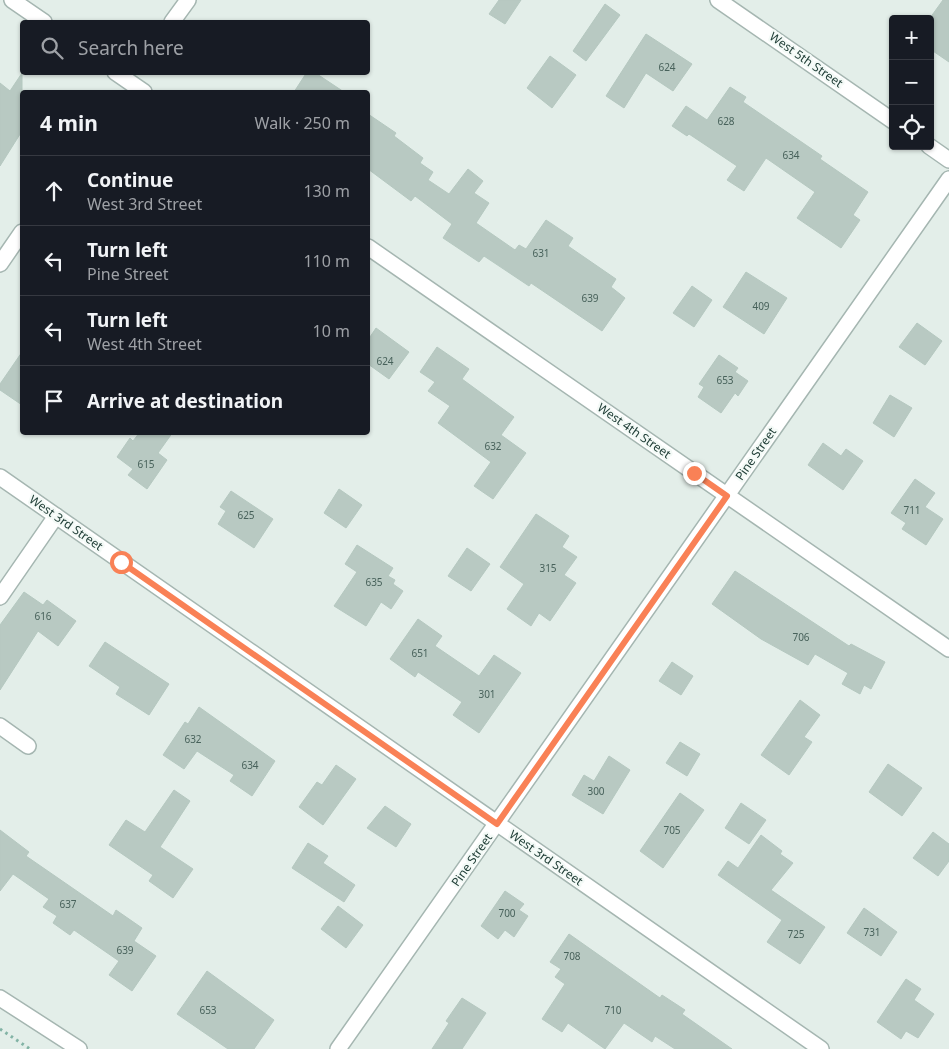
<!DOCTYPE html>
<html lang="en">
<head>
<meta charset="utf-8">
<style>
	:root { --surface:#171b24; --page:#242831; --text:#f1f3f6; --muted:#9ea1a6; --line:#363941 }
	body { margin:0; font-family:"Noto Sans",sans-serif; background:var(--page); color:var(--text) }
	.controls { position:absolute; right:15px; top:15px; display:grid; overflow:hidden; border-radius:5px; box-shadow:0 1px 4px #0004 }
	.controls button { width:45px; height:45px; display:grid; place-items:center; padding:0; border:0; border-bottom:1px solid var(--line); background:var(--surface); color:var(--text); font:25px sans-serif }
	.stop { position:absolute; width:15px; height:15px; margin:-11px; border:4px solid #f98156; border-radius:50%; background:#fff }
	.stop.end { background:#f98156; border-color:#fff; box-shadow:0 1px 5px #0008 }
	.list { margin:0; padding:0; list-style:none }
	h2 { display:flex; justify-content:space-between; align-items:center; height:65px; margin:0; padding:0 20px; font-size:21px }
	h2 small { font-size:16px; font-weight:400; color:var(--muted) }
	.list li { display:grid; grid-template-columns:32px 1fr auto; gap:15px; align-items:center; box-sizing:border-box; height:70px; padding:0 20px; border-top:1px solid var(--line) }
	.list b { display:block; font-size:19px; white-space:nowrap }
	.list p { margin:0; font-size:16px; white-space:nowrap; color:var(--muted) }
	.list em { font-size:16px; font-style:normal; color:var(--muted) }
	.icon { flex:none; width:28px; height:28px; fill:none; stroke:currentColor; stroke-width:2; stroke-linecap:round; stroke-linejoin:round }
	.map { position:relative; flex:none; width:949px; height:1049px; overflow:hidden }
	.search { position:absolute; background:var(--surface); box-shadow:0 1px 4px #0004; left:20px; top:20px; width:350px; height:55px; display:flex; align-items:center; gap:12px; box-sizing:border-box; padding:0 18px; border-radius:5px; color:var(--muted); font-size:19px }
	.panel { position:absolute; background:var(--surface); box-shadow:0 1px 4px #0004; left:20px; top:90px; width:350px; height:345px; border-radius:5px }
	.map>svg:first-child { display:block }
</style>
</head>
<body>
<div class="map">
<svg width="949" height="1049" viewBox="0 0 949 1049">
	<rect width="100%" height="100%" fill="#e3eee9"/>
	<g fill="#b8c9c2" stroke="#b5c8c0">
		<path d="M499,0H521L505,24L489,14Z"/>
		<path d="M943,0H949V62L930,49V18Z"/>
		<path d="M605,4L620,15L586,61L573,51Z"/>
		<path d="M646,34L692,64L673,91L646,73L624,108L606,96Z"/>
		<path d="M550,56L576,75L552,108L527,88Z"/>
		<path d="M307,72H314L344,92H294Z"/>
		<path d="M22,73V131L0,166V83L10,91Z"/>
		<path d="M730,87L746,97L743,102L822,156L820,159L868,192L853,215L860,220L841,248L797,218L815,192L766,158L744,191L727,180L737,166L689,134L687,136L672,126L686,106L707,120Z"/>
		<path d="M368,114L396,133L394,136L423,158L420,163L433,172L428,180L449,194L468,169L483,181L474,193L489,203L476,223L515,250L519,245L526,249L546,220L573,238L568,246L616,279L611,287L625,298L602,331L531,283L529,286L484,256L479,262L443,238L452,224L415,196L411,201L368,169Z"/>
		<path d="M746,272L787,298L764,334L723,307Z"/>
		<path d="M692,286L712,300L694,327L673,313Z"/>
		<path d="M917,323L942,341L925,365L899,347Z"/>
		<path d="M376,328L409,352L389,379L368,364V340Z"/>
		<path d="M437,347L469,369L462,379L514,417L501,435L526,453L493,499L474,486L491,462L438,423L450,406L428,391L435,382L420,372Z"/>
		<path d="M22,352V405L0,390V384Z"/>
		<path d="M719,355L738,368L735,372L748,381L738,396L735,393L721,413L698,397L704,387L699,384Z"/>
		<path d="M890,395L912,408L894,437L873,423Z"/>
		<path d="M140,432H173L158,453L167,460L147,489L128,475L133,469L117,457L130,438L133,441Z"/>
		<path d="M823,443L841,456L846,449L863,461L843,490L808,465Z"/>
		<path d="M915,479L935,493L925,507L943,519L926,545L902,529L906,523L891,513Z"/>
		<path d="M339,489L362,505L346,528L324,513Z"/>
		<path d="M231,491L273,519L254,548L218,524L226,511L220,507Z"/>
		<path d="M536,514L569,536L562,547L577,557L564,575L576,583L550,621L539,613L531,626L507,609L524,584L500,567Z"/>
		<path d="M357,545L393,568L388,576L395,580L393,584L403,591L391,609L381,602L366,626L334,606L357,572L345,564Z"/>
		<path d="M467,548L490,564L471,591L448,576Z"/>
		<path d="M735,571L849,646L851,644L885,662L871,689L864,685L860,694L842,684L848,673L815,654L808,665L761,639L712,604Z"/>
		<path d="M24,592L43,605L47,600L76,621L58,646L38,631L0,690V625Z"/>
		<path d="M418,619L442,636L435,646L479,676L494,655L521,673L479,733L453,715L462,702L418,672L415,677L390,659Z"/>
		<path d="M105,642L169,684L149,715L116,694L120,687L89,666Z"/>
		<path d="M672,662L693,676L681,695L659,681Z"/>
		<path d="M800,700L820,715L804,737L812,742L789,775L761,755Z"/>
		<path d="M199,707L275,761L252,796L230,781L234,775L197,751L184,769L163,755L185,722L188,724Z"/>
		<path d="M680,742L700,754L687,776L666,763Z"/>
		<path d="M609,756L630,770L603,814L572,795L584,775L594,781Z"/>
		<path d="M888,764L922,788L902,816L869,792Z"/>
		<path d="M336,765L356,779L323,825L299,807L317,782L322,785Z"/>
		<path d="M174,790L190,801L160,847L193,869L173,898L149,881L153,875L109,845L126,820L145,832Z"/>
		<path d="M680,793L704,810L663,868L640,851Z"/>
		<path d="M741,803L766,820L749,844L725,828Z"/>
		<path d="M385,806L411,824L396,847L367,828Z"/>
		<path d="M0,830L29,852L26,856L113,916L116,910L142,928L134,941L156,956L132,991L109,975L119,961L74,930L70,935L53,923L57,916L43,907L49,899L13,874L0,891Z"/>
		<path d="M933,832L949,844V861L938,876L913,858Z"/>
		<path d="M761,835L782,851L780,854L793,863L771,890L825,927L800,964L767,942L782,920L718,875L728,861L738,868Z"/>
		<path d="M308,843L328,856L323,863L355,885L344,902L292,868Z"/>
		<path d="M505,891L524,904L519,910L528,916L514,937L505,930L498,939L481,926Z"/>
		<path d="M338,906L363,925L346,948L321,929Z"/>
		<path d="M864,908L897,932L881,956L847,933Z"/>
		<path d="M569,934L660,998L662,995L685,1010L682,1014L732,1049H675L655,1036L652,1042L624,1023L605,1049L568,1023L562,1032L542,1019L565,984L555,977L561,969L550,962Z"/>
		<path d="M207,971L274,1020L254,1049H228L177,1014Z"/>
		<path d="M906,979L921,989L914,1000L934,1014L918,1038L906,1031L901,1039L877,1022Z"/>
		<path d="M462,998L486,1013L462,1049H432L449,1023L446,1021Z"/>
	</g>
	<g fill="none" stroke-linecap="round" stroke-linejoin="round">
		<defs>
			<g id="minor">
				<path d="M12,0L44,22"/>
				<path d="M718,0L893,121"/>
				<path d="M172,22L188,0"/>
				<path d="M115,72L144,92"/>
				<path d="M929,146L949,160"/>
				<path d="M368,247L949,649"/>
				<path d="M0,264L22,232"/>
				<path d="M0,477L821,1049"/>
				<path d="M0,597L56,516"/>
				<path d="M0,726L28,746"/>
				<path d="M0,998L79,1049"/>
				<path d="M338,1049L949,179"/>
			</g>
		</defs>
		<use href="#minor" stroke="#a5b6b1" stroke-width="18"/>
		<path stroke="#82b3a5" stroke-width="3" stroke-dasharray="2.5 4" stroke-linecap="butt" d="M0,1029L30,1049"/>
		<use href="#minor" stroke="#fff" stroke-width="15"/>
	</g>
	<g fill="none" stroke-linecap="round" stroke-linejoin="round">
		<path stroke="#f98156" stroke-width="6" d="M121,562L497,824L727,496L694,473"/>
	</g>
	<g text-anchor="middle" stroke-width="4.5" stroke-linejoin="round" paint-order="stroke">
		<g font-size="10" fill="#48625b">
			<text x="667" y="71">624</text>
			<text x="726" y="125">628</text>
			<text x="791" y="159">634</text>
			<text x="541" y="257">631</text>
			<text x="590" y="302">639</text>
			<text x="761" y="310">409</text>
			<text x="385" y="365">624</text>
			<text x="725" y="384">653</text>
			<text x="493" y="450">632</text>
			<text x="146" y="468">615</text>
			<text x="912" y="514">711</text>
			<text x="246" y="519">625</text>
			<text x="548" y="572">315</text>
			<text x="374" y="586">635</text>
			<text x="43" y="620">616</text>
			<text x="801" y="641">706</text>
			<text x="420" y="657">651</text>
			<text x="487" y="698">301</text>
			<text x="193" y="743">632</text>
			<text x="250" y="769">634</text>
			<text x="596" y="795">300</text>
			<text x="672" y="834">705</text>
			<text x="68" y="908">637</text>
			<text x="507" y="917">700</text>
			<text x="872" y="936">731</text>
			<text x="796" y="938">725</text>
			<text x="125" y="954">639</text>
			<text x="572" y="960">708</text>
			<text x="208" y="1014">653</text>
			<text x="613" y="1014">710</text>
		</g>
		<g font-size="12" fill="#224039" stroke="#f4faf7">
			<text transform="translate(806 60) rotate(35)" y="4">West 5th Street</text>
			<text transform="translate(634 431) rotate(35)" y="4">West 4th Street</text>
			<text transform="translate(756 454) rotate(-55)" y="4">Pine Street</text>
			<text transform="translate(66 523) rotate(35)" y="4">West 3rd Street</text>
			<text transform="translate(546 858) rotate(35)" y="4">West 3rd Street</text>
			<text transform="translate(472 860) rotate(-55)" y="4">Pine Street</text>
		</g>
	</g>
</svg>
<div class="controls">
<button>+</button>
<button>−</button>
<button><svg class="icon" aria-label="locate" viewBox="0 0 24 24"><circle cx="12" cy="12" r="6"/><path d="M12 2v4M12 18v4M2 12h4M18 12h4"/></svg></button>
</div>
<div class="stop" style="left:121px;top:562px"></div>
<div class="stop end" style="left:694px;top:473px"></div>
<div class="search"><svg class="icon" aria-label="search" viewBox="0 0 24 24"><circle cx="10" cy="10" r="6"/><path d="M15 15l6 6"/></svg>Search here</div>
<section class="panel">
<h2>4 min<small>Walk · 250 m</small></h2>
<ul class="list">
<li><svg class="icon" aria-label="ahead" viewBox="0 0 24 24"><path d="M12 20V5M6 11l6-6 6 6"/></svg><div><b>Continue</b><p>West 3rd Street</p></div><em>130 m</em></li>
<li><svg class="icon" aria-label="left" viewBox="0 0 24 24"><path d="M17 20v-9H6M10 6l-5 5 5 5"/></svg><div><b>Turn left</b><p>Pine Street</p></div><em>110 m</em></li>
<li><svg class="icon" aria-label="left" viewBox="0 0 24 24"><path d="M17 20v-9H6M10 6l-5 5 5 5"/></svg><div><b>Turn left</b><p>West 4th Street</p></div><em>10 m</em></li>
<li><svg class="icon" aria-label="arrive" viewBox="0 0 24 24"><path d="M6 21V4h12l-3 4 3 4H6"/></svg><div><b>Arrive at destination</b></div></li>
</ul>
</section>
</div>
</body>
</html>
